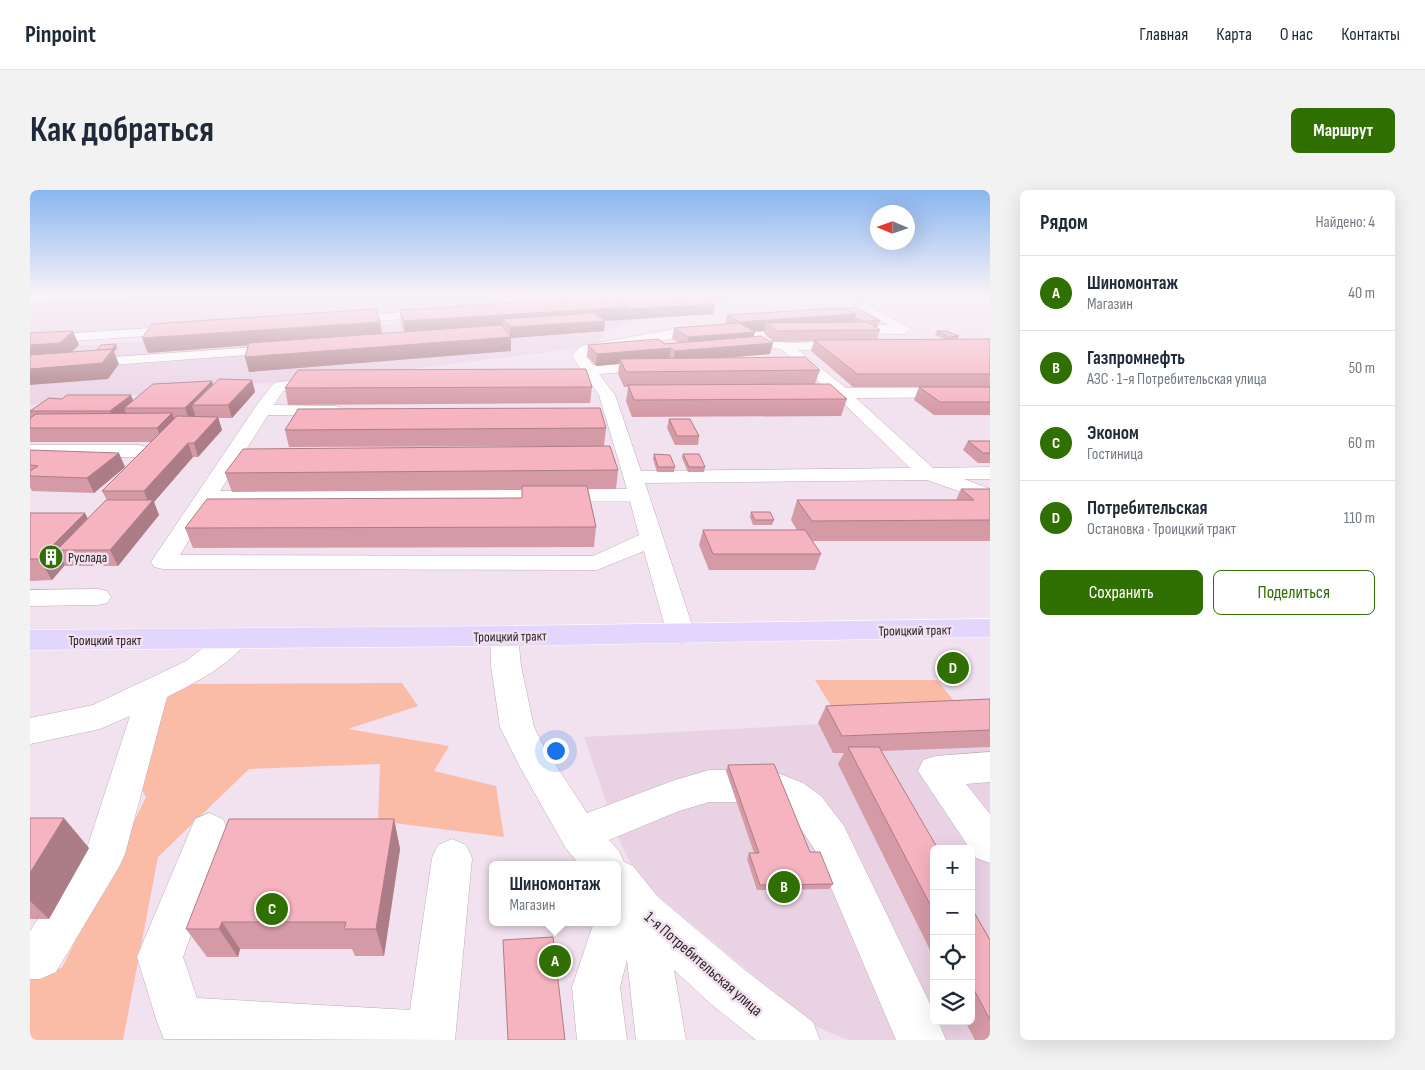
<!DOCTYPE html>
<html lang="ru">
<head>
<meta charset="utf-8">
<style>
	:root { --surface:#fff; --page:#f2f2f3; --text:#1f2937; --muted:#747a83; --line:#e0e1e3; --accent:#306f02 }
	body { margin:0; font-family:"Sofia Sans Condensed",sans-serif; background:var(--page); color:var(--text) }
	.controls { position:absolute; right:15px; bottom:15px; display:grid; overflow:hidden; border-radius:8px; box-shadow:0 5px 20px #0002 }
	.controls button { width:45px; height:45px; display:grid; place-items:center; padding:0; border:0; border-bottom:1px solid var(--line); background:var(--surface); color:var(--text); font:25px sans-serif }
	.compass { position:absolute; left:840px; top:15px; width:45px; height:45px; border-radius:50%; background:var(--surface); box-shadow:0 5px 20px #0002; rotate:272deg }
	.you { position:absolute; left:525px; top:560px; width:18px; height:18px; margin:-12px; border:4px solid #fff; border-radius:50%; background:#1a73e8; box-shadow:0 0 0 8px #1a73e833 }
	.badge { display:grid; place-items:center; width:32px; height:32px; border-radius:50%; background:var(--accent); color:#fff; font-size:16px; font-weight:700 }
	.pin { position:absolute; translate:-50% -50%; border:2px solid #fff; box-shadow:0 1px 5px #0006 }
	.popup { position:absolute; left:459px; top:671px; width:132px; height:65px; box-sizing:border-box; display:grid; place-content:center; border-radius:8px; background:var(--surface); filter:drop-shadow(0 1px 4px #0005); font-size:16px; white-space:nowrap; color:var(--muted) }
	.popup b { font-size:19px; color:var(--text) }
	.popup::after { content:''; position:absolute; left:50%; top:100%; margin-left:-10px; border:10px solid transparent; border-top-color:var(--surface) }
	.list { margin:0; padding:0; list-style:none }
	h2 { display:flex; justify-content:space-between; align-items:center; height:65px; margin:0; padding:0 20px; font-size:21px }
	h2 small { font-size:16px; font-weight:400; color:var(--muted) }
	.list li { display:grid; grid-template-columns:32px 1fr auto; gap:15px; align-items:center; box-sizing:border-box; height:75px; padding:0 20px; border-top:1px solid var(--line) }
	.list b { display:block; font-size:19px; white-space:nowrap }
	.list p { margin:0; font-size:16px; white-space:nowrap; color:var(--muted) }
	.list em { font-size:16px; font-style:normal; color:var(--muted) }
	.actions { display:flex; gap:10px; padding:15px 20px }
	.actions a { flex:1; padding:11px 0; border:1px solid var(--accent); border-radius:8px; text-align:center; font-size:18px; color:var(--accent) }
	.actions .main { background:var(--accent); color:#fff }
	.icon { flex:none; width:28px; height:28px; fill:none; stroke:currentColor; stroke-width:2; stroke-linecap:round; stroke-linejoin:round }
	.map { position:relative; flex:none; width:960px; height:850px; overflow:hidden; border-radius:8px }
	header { display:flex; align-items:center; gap:30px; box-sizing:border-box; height:70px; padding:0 25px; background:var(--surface); border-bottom:1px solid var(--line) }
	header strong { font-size:24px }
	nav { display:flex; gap:28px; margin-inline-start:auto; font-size:18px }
	.intro { display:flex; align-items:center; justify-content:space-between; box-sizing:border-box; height:120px; padding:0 30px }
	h1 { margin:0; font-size:35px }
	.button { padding:12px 22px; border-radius:8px; background:var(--accent); color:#fff; font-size:18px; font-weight:700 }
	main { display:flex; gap:30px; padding:0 30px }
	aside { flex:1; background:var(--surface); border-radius:8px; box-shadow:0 5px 20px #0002 }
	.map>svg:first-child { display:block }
</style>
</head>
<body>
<header>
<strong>Pinpoint</strong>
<nav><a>Главная</a><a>Карта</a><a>О нас</a><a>Контакты</a></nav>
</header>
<div class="intro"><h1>Как добраться</h1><a class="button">Маршрут</a></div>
<main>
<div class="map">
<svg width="960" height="850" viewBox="0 0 960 850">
	<rect width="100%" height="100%" fill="#f2e1ef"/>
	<g fill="#ead2e5" fill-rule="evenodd">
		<path d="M142,104H633L637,106L254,135L0,152V111Z"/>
		<path d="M650,115L577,141L564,156L375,180L0,215V159Z"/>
		<path d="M960,525V850H818L784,836L608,689L590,652L554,547ZM904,659H941V831H904Z"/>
	</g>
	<g fill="#fbbca7">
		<path d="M785,490H907L924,511L803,519Z"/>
		<path d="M372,493L388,516L318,539L419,556L404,581L466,596L474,647L348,631L350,574L219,579L128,667L93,850H0V784L32,778L116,607L92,567L148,494Z"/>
	</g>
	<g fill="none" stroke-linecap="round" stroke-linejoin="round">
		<defs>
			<g id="minor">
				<path d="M39,104H99L94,107L0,112V106Z"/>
				<path d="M834,113L878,137L880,140L874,144L808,143L806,140L812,136L858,135L830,118L828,116Z"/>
				<path d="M408,120L412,122L414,124L412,126L311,134L305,130L311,126Z"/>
				<path d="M680,135L684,136L686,139L684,142L560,162L556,166L563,175L626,172L631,173L633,176L631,179L626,180L569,184L585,205L611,281L880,278L808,208L798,206L796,203L798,200L751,159L731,156L717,143L723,139L771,137L775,138L777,141L775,144L735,146C755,161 800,146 824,152L826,155L824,158L819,159L768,160L816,198L960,197V207L826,208L903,278L960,277V289H934L960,299V312L897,290L615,293L665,444L661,451L651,453L641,451L637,444L614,361L567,380L133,379L124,377L121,372L226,216L243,194L248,192L292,188L297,190L300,193L297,196L292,198L253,201L244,215L305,216L311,217L313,221L311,225L305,226L238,225L190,301L597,299L569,205L542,166L551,156L556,155L639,140ZM600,311L609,345L563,366L150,365L182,313Z"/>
				<path d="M153,136L157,137L159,140L157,143L0,154V146Z"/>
				<path d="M253,155L258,156L260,159L258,162L0,181V173Z"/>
				<path d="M0,255H109L116,257L118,261L116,265L109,267H0Z"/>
				<path d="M68,399L77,401L81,407L77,413L68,415L0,416V400Z"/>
				<path d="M474,436L484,439L488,446L491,476L504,537L514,557L557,623L642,591L679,580H740L773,593L791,606L814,636L904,822V831H908L916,850H866L785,660L765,630L747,615L738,612H679L649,621L579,650L589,661L594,672L603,676L628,707L716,781L783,832L790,850H726L682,815L644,780L656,850H606L597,770L590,797L597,850H547L542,797L564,732H588V675H550L535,657L490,577L470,537L461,476L460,446L464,439Z"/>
				<path d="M204,439L214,442L218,449C202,475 164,493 137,507L95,664L89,677L26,782L10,789H0V741L58,655L100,526L70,539L0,554V528L63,515L156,471L194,442Z"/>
				<path d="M960,562V592L936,594L960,624V673L946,668L888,581L893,570L906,566Z"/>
				<path d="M179,623L193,629L198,641L153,767L167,808L380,820L402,668L408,655L422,649L436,655L442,668L425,850L134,849L127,832L107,767L165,629Z"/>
			</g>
			<path id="major" d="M960,429V447L474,456L0,460V440L474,436Z"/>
		</defs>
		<use href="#minor" stroke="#beadba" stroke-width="1"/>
		<use href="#major" stroke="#fff" stroke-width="1"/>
		<use href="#minor" fill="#fff" fill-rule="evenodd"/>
		<use href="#major" fill="#e3d6fe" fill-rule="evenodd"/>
	</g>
	<g fill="#d49aa5">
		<path d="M655,104H784L720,106L717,105L674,108L685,114L683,124L575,131L574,141L481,148V161L219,182L215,167L218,155L118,163L350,132L352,143L374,142L371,133L370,120L587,110L657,105Z"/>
		<path d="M811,118L850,131L847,138L850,140L847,150L915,149L905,145L907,141L929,146L928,149H960V197H823L781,161L784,151L743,152L734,143V141L724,142V147L740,164L693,168L790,180L785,194L817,209L811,226L602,227L596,211L598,197H594L588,184L589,174L566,176L557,166L558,155L635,154L649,153L642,149L644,138L695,134L697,125Z"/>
		<path d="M222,190L225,202L202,228H188L192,240L168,267H163L124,312L129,325L88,376H36L35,375L22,390L0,391V323L58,329L77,310L72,301L122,252H0V221L103,210L183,195Z"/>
		<path d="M562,197L560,213L258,215L255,198Z"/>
		<path d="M889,197H960V225H904L884,210Z"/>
		<path d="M639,229L669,246L668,255H645L637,238Z"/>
		<path d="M576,238L574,256L588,280L586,299H558L566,337L564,357L163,358L155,338L492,308V300L202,302L195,283L526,256L259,257L255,240Z"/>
		<path d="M938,251H960V273H948L933,260Z"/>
		<path d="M0,260L95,277L64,303L2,301L0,297Z"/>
		<path d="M624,264L645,277L644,282H627L623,269Z"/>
		<path d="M653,264L675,277L674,282H658L652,268Z"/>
		<path d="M931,299H960V351H782L791,364L785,380H679L669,355L673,340H767L761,330L767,310H926Z"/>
		<path d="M721,322L744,330L742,335H723L720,327Z"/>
		<path d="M960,509V557L852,561L904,659V768L808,574L814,563H803L788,533L796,516Z"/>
		<path d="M698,575L780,662L803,694L799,699L727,700L717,669L719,663H724L696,581Z"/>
		<path d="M0,628L59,658L19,729H0Z"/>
		<path d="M364,629L370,659L354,766H325L322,759H210L208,767H177L156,739Z"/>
		<path d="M941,717L960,750V850H945L935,831H941Z"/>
	</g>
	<g fill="#ac7d86">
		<path d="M664,104H717V105L663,108Z"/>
		<path d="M685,114L683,124L575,131L574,141L481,148V161L219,182L215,167L480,147V137L473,129V138L375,145L374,131L597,117Z"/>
		<path d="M826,124L823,135L736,133L734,141L707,143L709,132Z"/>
		<path d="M350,132L352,145L118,163L112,148Z"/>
		<path d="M43,141L49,155L36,168L0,171V155Z"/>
		<path d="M725,142L722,153L657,158L658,147Z"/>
		<path d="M743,153L740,164L643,172L645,161Z"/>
		<path d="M86,154L87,158L84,162L89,174L78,189L0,195V179L68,164Z"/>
		<path d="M641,158L639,169H590L589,174L566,176L567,164Z"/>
		<path d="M222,190L225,202L202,228L198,215Z"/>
		<path d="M182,191L186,203L162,215L165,225L160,231L155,218Z"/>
		<path d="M101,205L106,218H94L97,225L86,234L80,221Z"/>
		<path d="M142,223L147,237L132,252L127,238Z"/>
		<path d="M188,227L192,240L168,267L164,253Z"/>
		<path d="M158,253L163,267L124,312L129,325L88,376L80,360L119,315L114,301Z"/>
		<path d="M89,263L95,277L64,303L57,288Z"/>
		<path d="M55,323L65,343L27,360L35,375L22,390L9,369Z"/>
		<path d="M34,628L59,658L19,729L0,711V683Z"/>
		<path d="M364,629L370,659L354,766L346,739Z"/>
		<path d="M192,732L210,759L208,767L189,739Z"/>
	</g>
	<g fill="#f6b3c0" stroke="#ac7d86">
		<path d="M668,105L685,114L597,119V117L587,110Z"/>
		<path d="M583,107L597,117L374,131L370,120Z"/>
		<path d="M811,118L826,124L709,132L697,125Z"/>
		<path d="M812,118H826L850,131H832L825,128L826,124Z"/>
		<path d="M346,119L350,132L112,148L122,134Z"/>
		<path d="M564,123L575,131L480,137L473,129Z"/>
		<path d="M837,132L850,140L746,141L736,133Z"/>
		<path d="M709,133L725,142L658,147L644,138Z"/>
		<path d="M471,135L481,147L215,167L219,153Z"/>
		<path d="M43,141L30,153L0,155V143Z"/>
		<path d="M907,141H916L929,146L919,147Z"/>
		<path d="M731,146L743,153L645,161L641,158L567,164L558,155L628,149L635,154Z"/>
		<path d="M960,149V184H827L784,150Z"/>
		<path d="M86,154L82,159L67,160L71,155Z"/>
		<path d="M83,159L72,173L0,179V165Z"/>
		<path d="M775,167L790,180L596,182L590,169Z"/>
		<path d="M556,179L562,197L255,198L268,180Z"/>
		<path d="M189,189L222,190L198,215H162Z"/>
		<path d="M182,191L155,218H94L123,194Z"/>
		<path d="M800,194L817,209L604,210L598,195Z"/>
		<path d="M889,197H960V212H910Z"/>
		<path d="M37,205H101L80,221H0L19,208L32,209Z"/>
		<path d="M570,218L576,238L255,240L268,219Z"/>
		<path d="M142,223L127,238H0V228L6,224Z"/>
		<path d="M147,226L188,227L164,253H158L114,301H72Z"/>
		<path d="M639,229H660L669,246H647Z"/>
		<path d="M938,251H960V263H953Z"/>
		<path d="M580,256L588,280L195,283L213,259Z"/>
		<path d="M0,260L89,263L57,288L0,286V281L8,276L0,275Z"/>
		<path d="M624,264L640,265L645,277H628Z"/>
		<path d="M653,264H669L675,277H659Z"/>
		<path d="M492,296H557L566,337L155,338L177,309L492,308Z"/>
		<path d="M931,299H960V330L782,331L767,310H944Z"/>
		<path d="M76,310H123L80,360H27Z"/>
		<path d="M721,322H740L744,330H725Z"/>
		<path d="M0,323H55L9,369H0Z"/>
		<path d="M673,340H775L791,364H683Z"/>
		<path d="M960,509V540L812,546L796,516Z"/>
		<path d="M818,557H849L908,659H904V722Z"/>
		<path d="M744,574L780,662H790L803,694L730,695L719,663H729L698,575Z"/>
		<path d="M0,628H34L0,683Z"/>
		<path d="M199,629H364L346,739H314L316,732H192L189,739H156Z"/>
		<path d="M941,717L960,750V830L941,794Z"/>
		<path d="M523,747L535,850H478L473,750Z"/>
	</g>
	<linearGradient id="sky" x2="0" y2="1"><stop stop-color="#8ab6f0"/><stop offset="0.47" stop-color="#f9f2f8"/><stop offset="1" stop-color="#f9f2f8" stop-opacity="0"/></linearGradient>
	<rect width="960" height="223" fill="url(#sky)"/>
	<defs>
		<symbol id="building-disc" viewBox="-11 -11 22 22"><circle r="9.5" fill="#306f02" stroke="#f2e1ef"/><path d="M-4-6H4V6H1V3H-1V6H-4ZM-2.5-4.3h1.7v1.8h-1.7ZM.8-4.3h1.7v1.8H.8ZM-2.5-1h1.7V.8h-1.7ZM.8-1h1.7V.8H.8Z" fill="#fff"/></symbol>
	</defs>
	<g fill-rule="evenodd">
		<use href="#building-disc" x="7" y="353" width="28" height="28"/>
	</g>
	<g text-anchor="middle" stroke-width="5" stroke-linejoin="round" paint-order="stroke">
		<g font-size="14" fill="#2c252a" stroke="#f2e1ef" text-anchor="start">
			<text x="38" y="372">Руслада</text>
		</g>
		<g font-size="14" fill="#2c252a" stroke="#f2e1ef">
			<text transform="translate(885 440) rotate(-1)" y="5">Троицкий тракт</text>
			<text transform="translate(480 446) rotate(-1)" y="5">Троицкий тракт</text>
			<text x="75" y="455">Троицкий тракт</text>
		</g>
		<g font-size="16" fill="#2c252a" stroke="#f2e1ef">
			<text transform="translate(674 773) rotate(41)" y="6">1-я Потребительская улица</text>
		</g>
	</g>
</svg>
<div class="controls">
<button>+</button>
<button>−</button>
<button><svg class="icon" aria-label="locate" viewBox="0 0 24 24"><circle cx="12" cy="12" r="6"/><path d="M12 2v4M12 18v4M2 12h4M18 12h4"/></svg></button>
<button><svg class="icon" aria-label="layers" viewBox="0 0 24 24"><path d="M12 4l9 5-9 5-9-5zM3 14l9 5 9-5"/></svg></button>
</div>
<svg class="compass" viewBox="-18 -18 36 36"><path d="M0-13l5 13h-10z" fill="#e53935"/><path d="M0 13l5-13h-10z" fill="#747a83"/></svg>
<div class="you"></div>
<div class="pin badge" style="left:525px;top:771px">A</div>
<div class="popup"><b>Шиномонтаж</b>Магазин</div>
<div class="pin badge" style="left:754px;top:697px">B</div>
<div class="pin badge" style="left:242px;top:719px">C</div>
<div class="pin badge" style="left:923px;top:478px">D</div>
</div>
<aside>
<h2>Рядом<small>Найдено: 4</small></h2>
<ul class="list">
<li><span class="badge">A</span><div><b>Шиномонтаж</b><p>Магазин</p></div><em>40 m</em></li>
<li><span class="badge">B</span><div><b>Газпромнефть</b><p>АЗС · 1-я Потребительская улица</p></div><em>50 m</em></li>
<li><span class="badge">C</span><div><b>Эконом</b><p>Гостиница</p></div><em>60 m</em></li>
<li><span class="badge">D</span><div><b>Потребительская</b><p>Остановка · Троицкий тракт</p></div><em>110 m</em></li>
</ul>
<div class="actions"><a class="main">Сохранить</a><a>Поделиться</a></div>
</aside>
</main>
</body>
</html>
